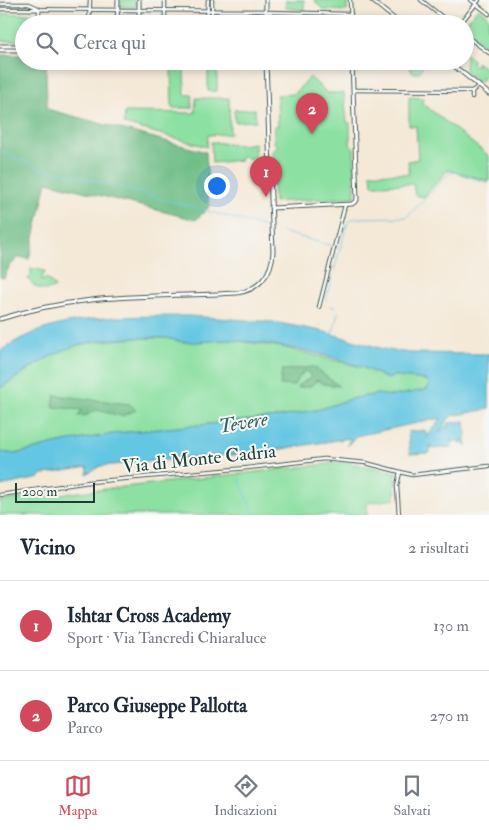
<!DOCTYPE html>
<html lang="it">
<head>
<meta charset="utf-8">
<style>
	:root { --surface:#fff; --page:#f6f6f7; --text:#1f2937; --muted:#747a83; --line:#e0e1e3; --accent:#d1495b }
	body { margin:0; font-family:"IM FELL Double Pica",serif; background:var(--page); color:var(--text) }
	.scale { position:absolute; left:15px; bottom:12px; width:80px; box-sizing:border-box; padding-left:5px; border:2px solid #1f3d34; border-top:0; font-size:14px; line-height:18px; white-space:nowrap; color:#1f3d34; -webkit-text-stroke:4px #f6f6f2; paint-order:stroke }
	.you { position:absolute; left:216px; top:185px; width:18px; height:18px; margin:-12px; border:4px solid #fff; border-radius:50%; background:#1a73e8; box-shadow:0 0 0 8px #1a73e833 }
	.badge { display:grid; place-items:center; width:32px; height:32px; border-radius:50%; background:var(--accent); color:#fff; font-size:16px; font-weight:700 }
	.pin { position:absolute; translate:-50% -41px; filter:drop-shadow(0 1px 2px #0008) }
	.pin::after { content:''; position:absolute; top:26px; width:18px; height:15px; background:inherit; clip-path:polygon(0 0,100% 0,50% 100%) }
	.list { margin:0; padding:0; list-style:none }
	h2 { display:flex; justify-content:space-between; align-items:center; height:65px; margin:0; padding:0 20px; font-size:21px }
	h2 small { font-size:16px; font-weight:400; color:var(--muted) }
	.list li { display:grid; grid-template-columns:32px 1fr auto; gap:15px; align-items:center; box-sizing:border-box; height:90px; padding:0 20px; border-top:1px solid var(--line) }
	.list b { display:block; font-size:19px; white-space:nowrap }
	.list p { margin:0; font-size:16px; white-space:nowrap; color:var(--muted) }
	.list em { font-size:16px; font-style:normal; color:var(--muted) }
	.icon { flex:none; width:28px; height:28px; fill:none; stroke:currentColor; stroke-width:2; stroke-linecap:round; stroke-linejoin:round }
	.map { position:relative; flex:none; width:489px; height:515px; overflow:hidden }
	.search { position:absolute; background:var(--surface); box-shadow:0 2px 8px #0003; left:15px; right:15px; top:15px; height:55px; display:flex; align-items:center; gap:12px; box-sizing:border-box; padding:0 18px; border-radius:28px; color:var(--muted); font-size:19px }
	.sheet { height:245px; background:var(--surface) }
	nav { display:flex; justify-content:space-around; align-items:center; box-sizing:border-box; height:70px; border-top:1px solid var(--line); background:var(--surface); font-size:14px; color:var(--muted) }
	nav a { display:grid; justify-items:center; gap:2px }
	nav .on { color:var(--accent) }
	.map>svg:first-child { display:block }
</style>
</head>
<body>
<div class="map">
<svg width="489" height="515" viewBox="0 0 489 515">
	<rect width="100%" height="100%" fill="#f6f6f2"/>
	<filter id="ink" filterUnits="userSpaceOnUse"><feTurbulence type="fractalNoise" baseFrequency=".02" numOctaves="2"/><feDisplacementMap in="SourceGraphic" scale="10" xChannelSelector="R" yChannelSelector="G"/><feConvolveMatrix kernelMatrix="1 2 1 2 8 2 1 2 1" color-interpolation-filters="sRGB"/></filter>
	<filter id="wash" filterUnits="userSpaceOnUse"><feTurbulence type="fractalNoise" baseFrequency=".0096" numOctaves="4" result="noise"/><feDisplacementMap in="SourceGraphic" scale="20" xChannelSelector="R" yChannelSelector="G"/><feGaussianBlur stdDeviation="1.12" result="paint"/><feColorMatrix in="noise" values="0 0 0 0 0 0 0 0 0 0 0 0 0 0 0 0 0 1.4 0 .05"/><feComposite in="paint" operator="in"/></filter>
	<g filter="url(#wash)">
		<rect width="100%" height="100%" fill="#f4e8d6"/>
		<g fill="#8ce0a2" stroke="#568e6b">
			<rect x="120" y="0" width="15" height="7"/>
			<path d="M286,0H304V10L286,8Z"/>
			<path d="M314,0H347V11L323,10Z"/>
			<path d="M478,8L489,17L487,28L489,30V49L465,32V24Z"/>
			<path d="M0,14H35V24H24V41H0V18L3,17Z"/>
			<rect x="122" y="14" width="13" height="10"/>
			<path d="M466,54L474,61H472V65H477L476,62L489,71V76L482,77V81L478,82L465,71Z"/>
			<circle cx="416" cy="67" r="6"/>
			<path d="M171,65H184L185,95H192V108H172Z"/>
			<rect x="208" y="66" width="9" height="25"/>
			<path d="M310,77L327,93H344L347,123H350V144L354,148L355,197L274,202L272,151L278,147L274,142V126H278L277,95L294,94Z"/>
			<path d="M409,97L423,98L422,103L489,156V181L448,170L424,197L415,195L413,184L372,185L371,173L409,174L408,161L418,159L416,126H409Z"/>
			<path d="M196,98H229L230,134L208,135L207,147L124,124L125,112L195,113Z"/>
			<path d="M255,109L256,121L235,122L234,110Z"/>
			<path d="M211,142L242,145L255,143V159L241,157V160L212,163Z"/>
			<path d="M31,268L45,271L44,275H42V281L47,278L55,287C45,294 35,288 28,279L31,276Z"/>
			<path d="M136,338H167L183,342L232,340L281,347L365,368L387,379L395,375L426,380L430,384L426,390L392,396L377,394L350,399L321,409L279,417L118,433L59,443L16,454L0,452V388C26,372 55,349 85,343C102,340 119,340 136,338Z"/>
			<path d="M345,462L396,472L395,499L367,503V515H0V501Z"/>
		</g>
		<g fill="#71be88" stroke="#487e5e">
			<path d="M0,55H24V61H39L46,65L47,109L206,152L209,207L196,220L47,182L29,259L19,257L9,267L4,278L0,277Z"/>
			<path d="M314,367L339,386L323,384L317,380L311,386L298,388V385L311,378L309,373L304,371L293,386L280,385L282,370Z"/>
			<path d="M55,395L130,404L136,410L122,416L96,410L87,415L78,416L82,410L53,407Z"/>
		</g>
		<path fill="#64c6e2" stroke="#42828b" d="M189,316L273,322L321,331L387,350L412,353L489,354V409L451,416L438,433L446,426L448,427V423L465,421L467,445H464L463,438L461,445L460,439L459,442H453L452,439V447L431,449L430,444V453L410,454L408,432L425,430L427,437L441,418L356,436L347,446L350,438L251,454L211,456L209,459L201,457L100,466L87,474L88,467L40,475V478L0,486V452L16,454L59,443L118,433L279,417L321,409L350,399L377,394L392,396L426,390L430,384L426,380L398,377L395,375L388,379C347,357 277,343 230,340C215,340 198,343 185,342C179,342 173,339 166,338C140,337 109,338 83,344C54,350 25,372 0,388V351C55,312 124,317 189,316Z"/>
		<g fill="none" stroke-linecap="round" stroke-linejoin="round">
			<g stroke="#64c6e2" stroke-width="1">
				<path d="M0,151L36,167L116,186L265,227"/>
				<path d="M282,232L339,248"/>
				<path d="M326,300L345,231L348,222L355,218L407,217L449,174L454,172L489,183"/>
				<path d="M330,306L335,307"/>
				<path d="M335,324L338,312"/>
				<path d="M332,334L335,325"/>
				<path d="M239,479L254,515"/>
			</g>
		</g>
	</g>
	<g filter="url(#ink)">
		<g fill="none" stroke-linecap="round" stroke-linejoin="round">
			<defs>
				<g id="minor">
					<path d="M350,0L351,24"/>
					<path d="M371,0L401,24"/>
					<path d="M421,0L451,24"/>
					<path d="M471,0L489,14"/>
					<path d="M0,4H29L38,8"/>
					<path d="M0,9L266,11"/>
					<path d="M266,12L351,14"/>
					<path d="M39,24V9"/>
					<path d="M89,24L90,0"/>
					<path d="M165,24V0"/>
					<path d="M207,24L208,0"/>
					<path d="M212,24V0"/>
					<path d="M460,24L479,0"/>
					<path d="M465,35L489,53"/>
					<path d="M354,90L472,91L479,86"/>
					<path d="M472,97V91"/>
					<path d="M319,307L345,205"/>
					<path d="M0,495L89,482L247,468L324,459L366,463L412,475L489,466"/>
					<path d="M399,515L397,486L400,472"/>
				</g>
				<g id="tertiary">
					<path d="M117,24L118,0"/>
					<path d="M139,24V0"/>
					<path d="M266,24V0"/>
					<path d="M0,46H24"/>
					<path d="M0,50H24"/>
					<path d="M448,61L489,94"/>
					<path d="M272,208L352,204L357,200L352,61"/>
					<path d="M0,319C83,292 152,298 237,293C259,290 272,274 273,252L266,61"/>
				</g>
			</defs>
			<use href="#minor" stroke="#3f574c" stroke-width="4.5"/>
			<use href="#tertiary" stroke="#3f574c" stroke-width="5"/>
			<use href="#minor" stroke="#fff" stroke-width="2.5"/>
			<use href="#tertiary" stroke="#fff" stroke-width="3"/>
		</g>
	</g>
	<g text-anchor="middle" stroke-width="4" stroke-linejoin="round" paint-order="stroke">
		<g font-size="19" fill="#1f3d34" stroke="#f6f6f2">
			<text transform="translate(199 458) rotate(-6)" y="7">Via di Monte Cadria</text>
		</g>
		<g font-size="20" font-style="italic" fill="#305f60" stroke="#f6f6f2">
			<text transform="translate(243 422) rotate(-9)" y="7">Tevere</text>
		</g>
	</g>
</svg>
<div class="scale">200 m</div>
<div class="you"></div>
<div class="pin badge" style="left:266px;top:197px">1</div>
<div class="pin badge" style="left:312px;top:134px">2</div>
<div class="search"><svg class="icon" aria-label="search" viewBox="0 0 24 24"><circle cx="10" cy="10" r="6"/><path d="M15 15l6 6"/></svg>Cerca qui</div>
</div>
<section class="sheet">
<h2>Vicino<small>2 risultati</small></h2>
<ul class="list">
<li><span class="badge">1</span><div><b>Ishtar Cross Academy</b><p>Sport · Via Tancredi Chiaraluce</p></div><em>130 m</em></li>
<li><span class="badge">2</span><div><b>Parco Giuseppe Pallotta</b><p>Parco</p></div><em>270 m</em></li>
</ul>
</section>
<nav>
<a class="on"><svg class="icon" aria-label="map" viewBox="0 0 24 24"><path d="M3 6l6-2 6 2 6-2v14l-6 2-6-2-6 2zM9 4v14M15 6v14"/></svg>Mappa</a>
<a><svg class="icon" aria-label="directions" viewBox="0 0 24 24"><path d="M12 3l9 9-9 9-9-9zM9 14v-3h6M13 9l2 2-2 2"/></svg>Indicazioni</a>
<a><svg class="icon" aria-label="saved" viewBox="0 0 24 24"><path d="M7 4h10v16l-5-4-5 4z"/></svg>Salvati</a>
</nav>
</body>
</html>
